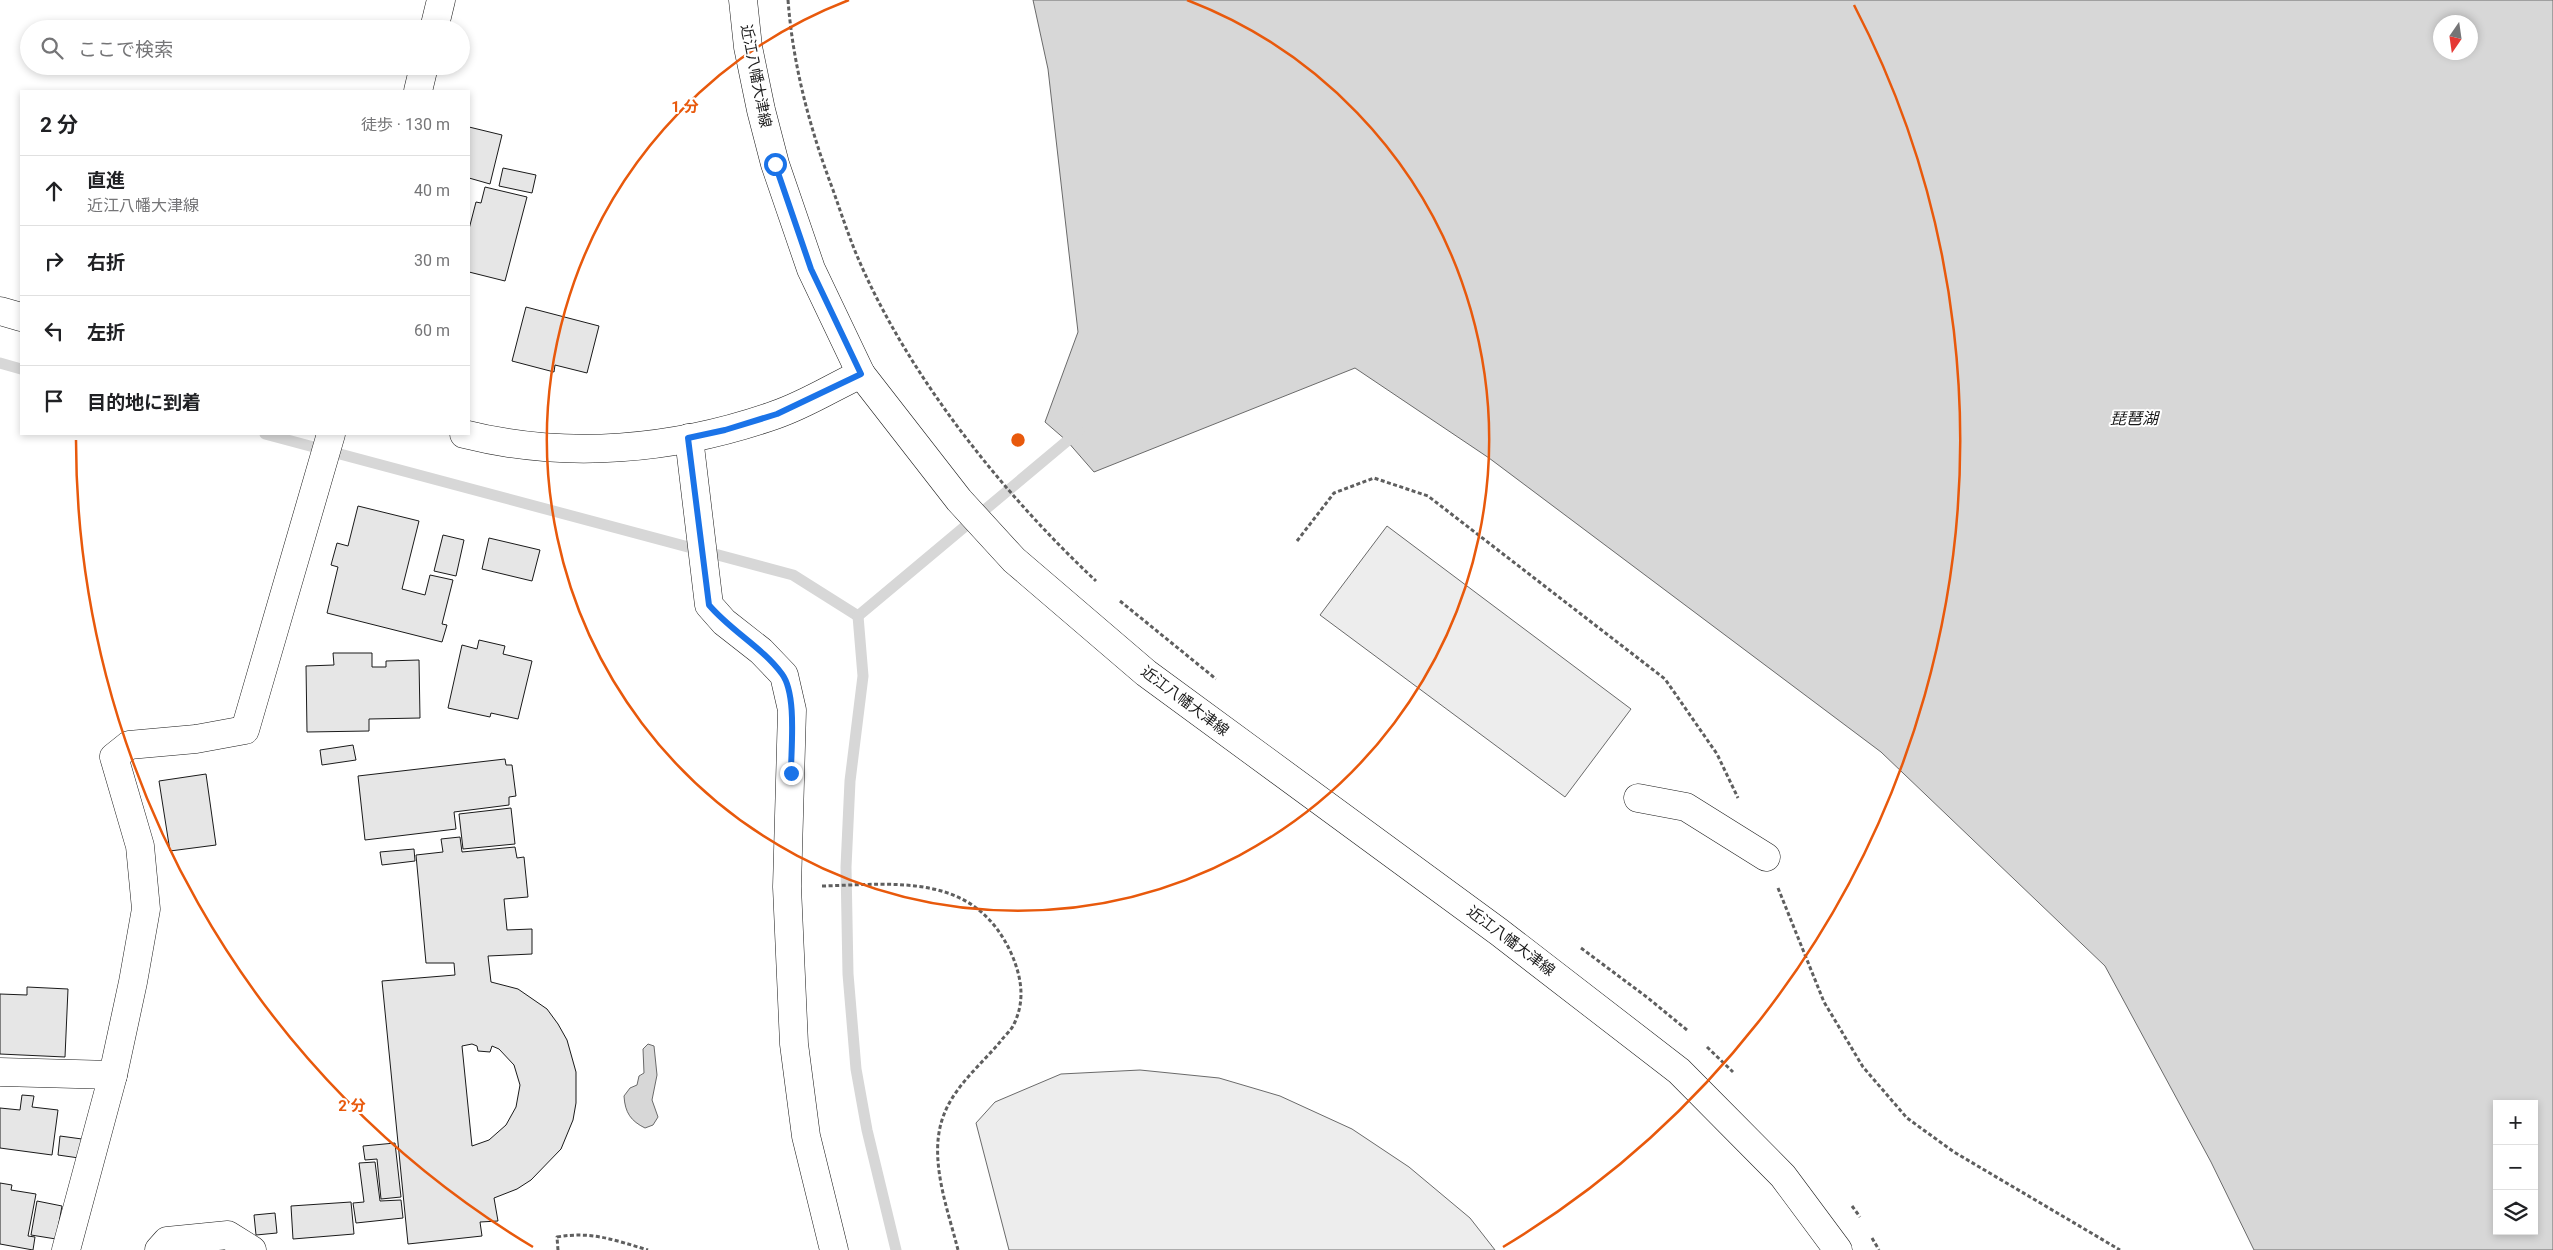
<!DOCTYPE html>
<html lang="ja">
<head>
<meta charset="utf-8">
<style>
	:root { --surface:#fff; --page:#f6f6f6; --text:#202124; --muted:#757577; --line:#e0e0e0 }
	body { margin:0; font-family:Roboto,"Noto Sans JP",sans-serif; background:var(--page); color:var(--text) }
	.controls { position:absolute; right:15px; bottom:15px; display:grid; overflow:hidden; border-radius:0px; box-shadow:0 2px 8px #0003 }
	.controls button { width:45px; height:45px; display:grid; place-items:center; padding:0; border:0; border-bottom:1px solid var(--line); background:var(--surface); color:var(--text); font:25px sans-serif }
	.compass { position:absolute; left:2433px; top:15px; width:45px; height:45px; border-radius:50%; background:var(--surface); box-shadow:0 2px 8px #0003; rotate:193deg }
	.stop { position:absolute; width:15px; height:15px; margin:-11px; border:4px solid #1a73e8; border-radius:50%; background:#fff }
	.stop.end { background:#1a73e8; border-color:#fff; box-shadow:0 1px 5px #0008 }
	.list { margin:0; padding:0; list-style:none }
	h2 { display:flex; justify-content:space-between; align-items:center; height:65px; margin:0; padding:0 20px; font-size:21px }
	h2 small { font-size:16px; font-weight:400; color:var(--muted) }
	.list li { display:grid; grid-template-columns:32px 1fr auto; gap:15px; align-items:center; box-sizing:border-box; height:70px; padding:0 20px; border-top:1px solid var(--line) }
	.list b { display:block; font-size:19px; white-space:nowrap }
	.list p { margin:0; font-size:16px; white-space:nowrap; color:var(--muted) }
	.list em { font-size:16px; font-style:normal; color:var(--muted) }
	.icon { flex:none; width:28px; height:28px; fill:none; stroke:currentColor; stroke-width:2; stroke-linecap:round; stroke-linejoin:round }
	.map { position:relative; flex:none; width:2553px; height:1250px; overflow:hidden }
	.search { position:absolute; background:var(--surface); box-shadow:0 2px 8px #0003; left:20px; top:20px; width:450px; height:55px; display:flex; align-items:center; gap:12px; box-sizing:border-box; padding:0 18px; border-radius:28px; color:var(--muted); font-size:19px }
	.panel { position:absolute; background:var(--surface); box-shadow:0 2px 8px #0003; left:20px; top:90px; width:450px; height:345px; border-radius:0px }
	.map>svg:first-child { display:block }
</style>
</head>
<body>
<div class="map">
<svg width="2553" height="1250" viewBox="0 0 2553 1250">
	<rect width="100%" height="100%" fill="#fff"/>
	<g fill="#ededed" stroke="#6a6a6a">
		<path d="M1387,526L1631,709L1565,797L1320,615Z"/>
		<path d="M1140,1070L1219,1078L1280,1096L1352,1129L1409,1167L1470,1218L1495,1250H1009L976,1123L995,1102L1061,1074Z"/>
	</g>
	<g fill="#d7d7d7" stroke="#6a6a6a" fill-rule="evenodd">
		<path d="M1033,0H2553V1250H2254L2211,1162L2105,966L1881,752L1489,458L1355,368L1094,472L1067,441L1045,422L1078,332L1048,69ZM2440,22H2470V52H2440ZM2497,1104H2534V1231H2497Z"/>
		<path d="M648,1044L654,1046L657,1075L652,1100L658,1117L653,1125L645,1128C631,1121 625,1113 624,1096L630,1088L637,1085L639,1076L644,1073L643,1049Z"/>
	</g>
	<g fill="none" stroke-linecap="round" stroke-linejoin="round">
		<g stroke="#d7d7d7" stroke-width="11">
			<path d="M0,363L21,369"/>
			<path d="M265,434L793,575L858,616"/>
			<path d="M858,616L1079,431"/>
			<path d="M858,616L863,676L850,781L846,867L848,974L856,1069L867,1130L896,1250"/>
		</g>
	</g>
	<g fill="#e6e6e6" stroke="#1a1a1a" fill-rule="evenodd">
		<path d="M469,127L502,135L490,184L469,178Z"/>
		<path d="M503,168L536,175L532,193L499,186Z"/>
		<path d="M485,187L527,197L505,281L469,272V229L476,202L481,203Z"/>
		<path d="M526,307L599,326L587,373L555,365L554,372L512,361Z"/>
		<path d="M358,506L419,521L402,589L425,595L430,575L453,580L442,624L447,625L442,642L327,613L338,567L331,565L337,543L348,546Z"/>
		<path d="M443,535L464,540L456,576L434,571Z"/>
		<path d="M489,538L540,550L532,581L482,569Z"/>
		<path d="M479,640L505,646L503,654L532,661L518,719L491,713L490,717L448,708L462,645L477,649Z"/>
		<path d="M333,653H372V667H386V661L419,660L420,718L369,719V731L307,732L306,666L334,665Z"/>
		<path d="M353,745L356,760L322,765L320,750Z"/>
		<path d="M505,759L506,765H512L516,796L509,797V805L454,812L456,829L365,840L358,776Z"/>
		<path d="M206,774L216,845L170,851L159,781Z"/>
		<path d="M511,808L515,844L463,849L459,814Z"/>
		<path d="M460,837L462,852L515,847L517,858L524,857L528,897L504,899L507,930L532,929V954L488,956L491,982L518,989L547,1009L558,1024L567,1040L576,1072V1103L573,1120L561,1149L531,1180L517,1189L494,1198L498,1221L480,1222L482,1236L408,1244L382,981L455,975L454,963H426L416,855L443,852L441,839ZM472,1044L477,1046L478,1051L490,1052L492,1046L499,1049L514,1065L520,1085L516,1107L506,1125L489,1140L472,1146L462,1046Z"/>
		<path d="M414,849L415,861L382,865L380,852Z"/>
		<path d="M27,987L68,989L65,1057L0,1054V994L27,995Z"/>
		<path d="M22,1095L34,1096L32,1107L58,1110L52,1155L0,1148V1108L20,1110Z"/>
		<path d="M60,1136L82,1139L79,1158L58,1155Z"/>
		<path d="M395,1143L401,1197L381,1199L377,1159L365,1160L363,1146Z"/>
		<path d="M375,1162L380,1201L401,1200L403,1218L356,1223L353,1203L364,1202L359,1163Z"/>
		<path d="M0,1183L12,1185L11,1190L36,1194L28,1236L35,1237L33,1250L0,1244Z"/>
		<path d="M37,1201L62,1206L56,1239L31,1235Z"/>
		<path d="M351,1202L354,1234L293,1239L291,1206Z"/>
		<path d="M275,1213L277,1233L256,1235L254,1215Z"/>
	</g>
	<g fill="none" stroke-linecap="round" stroke-linejoin="round">
		<defs>
			<g id="minor">
				<path d="M434,29L441,0"/>
				<path d="M418,91L424,66"/>
				<path d="M0,311L21,317"/>
				<path d="M464,434C567,460 675,450 775,415C805,405 833,387 861,374"/>
				<path d="M689,438L709,605L724,622L761,651L784,675L792,710L787,887L794,1044L806,1136L834,1250"/>
				<path d="M1638,798L1686,807L1766,857"/>
				<path d="M0,1072L113,1075"/>
				<path d="M66,1250L113,1075L133,982L146,909L140,846L114,757L129,745L196,739L245,730L331,434"/>
				<path d="M159,1250L167,1241L228,1235L252,1250"/>
			</g>
			<path id="major" d="M743,0L748,47L761,110L775,164L811,269L861,374L959,500L1014,560L1146,673L1499,932L1679,1071L1783,1176L1838,1250"/>
		</defs>
		<use href="#minor" stroke="#1a1a1a" stroke-width="29"/>
		<use href="#major" stroke="#1a1a1a" stroke-width="29"/>
		<g stroke="#5f5f5f" stroke-width="3" stroke-dasharray="4 2.5" stroke-linecap="butt">
			<path d="M788,0C793,66 810,129 833,190C840,210 847,231 855,251C905,372 1001,492 1096,581"/>
			<path d="M1297,541L1334,493L1374,478L1428,496L1665,679L1717,754L1738,798"/>
			<path d="M1120,601L1216,679"/>
			<path d="M822,886C899,884 975,872 1012,955C1022,979 1025,1001 1014,1024C1011,1031 1004,1036 1000,1042C979,1067 952,1088 942,1120C929,1161 948,1210 958,1250"/>
			<path d="M1778,888L1824,1002L1863,1067L1907,1118L1954,1152L2120,1250"/>
			<path d="M1581,948L1648,998L1687,1030"/>
			<path d="M1707,1047L1733,1072"/>
			<path d="M1852,1206L1860,1217"/>
			<path d="M1872,1238L1879,1250"/>
			<path d="M558,1250L557,1237C592,1231 614,1240 648,1250"/>
		</g>
		<use href="#minor" stroke="#fff" stroke-width="28"/>
		<use href="#major" stroke="#fff" stroke-width="28"/>
	</g>
	<g fill="none" stroke-linecap="round" stroke-linejoin="round">
		<path stroke="#1a73e8" stroke-width="6" d="M775,164L811,269L861,374L777,414L725,430L688,438L709,605C731,631 762,647 782,674C797,694 791,748 791,773"/>
	</g>
	<g fill="none" stroke="#e8590c" stroke-width="2.5">
		<path d="M1187 0A471 471 0 1 1 849 0"/>
		<path d="M533 1247A942 942 0 0 1 76 440M1854 5A942 942 0 0 1 1503 1247"/>
	</g>
	<g text-anchor="middle" stroke-width="4" stroke-linejoin="round" paint-order="stroke">
		<g font-size="15" fill="#1a1a1a" stroke="#fff">
			<text transform="translate(756 76) rotate(79)" y="5">近江八幡大津線</text>
			<text transform="translate(1185 701) rotate(37)" y="5">近江八幡大津線</text>
			<text transform="translate(1511 941) rotate(37)" y="5">近江八幡大津線</text>
		</g>
		<g font-size="16" font-style="italic" fill="#1a1a1a" stroke="#fff">
			<text x="2134" y="424">琵琶湖</text>
		</g>
	</g>
	<circle cx="1018" cy="440" r="8" fill="#e8590c" stroke="#fff" stroke-width="2.5"/>
	<g font-size="15" text-anchor="middle" font-weight="bold" fill="#e8590c" stroke="#fff" stroke-width="4" stroke-linejoin="round" paint-order="stroke">
		<text x="685" y="112">1 分</text>
		<text x="352" y="1111">2 分</text>
	</g>
</svg>
<div class="controls">
<button>+</button>
<button>−</button>
<button><svg class="icon" aria-label="layers" viewBox="0 0 24 24"><path d="M12 4l9 5-9 5-9-5zM3 14l9 5 9-5"/></svg></button>
</div>
<svg class="compass" viewBox="-18 -18 36 36"><path d="M0-13l5 13h-10z" fill="#e53935"/><path d="M0 13l5-13h-10z" fill="#757577"/></svg>
<div class="stop" style="left:775px;top:164px"></div>
<div class="stop end" style="left:791px;top:773px"></div>
<div class="search"><svg class="icon" aria-label="search" viewBox="0 0 24 24"><circle cx="10" cy="10" r="6"/><path d="M15 15l6 6"/></svg>ここで検索</div>
<section class="panel">
<h2>2 分<small>徒歩 · 130 m</small></h2>
<ul class="list">
<li><svg class="icon" aria-label="ahead" viewBox="0 0 24 24"><path d="M12 20V5M6 11l6-6 6 6"/></svg><div><b>直進</b><p>近江八幡大津線</p></div><em>40 m</em></li>
<li><svg class="icon" aria-label="right" viewBox="0 0 24 24"><path d="M7 20v-9h11M14 6l5 5-5 5"/></svg><div><b>右折</b></div><em>30 m</em></li>
<li><svg class="icon" aria-label="left" viewBox="0 0 24 24"><path d="M17 20v-9H6M10 6l-5 5 5 5"/></svg><div><b>左折</b></div><em>60 m</em></li>
<li><svg class="icon" aria-label="arrive" viewBox="0 0 24 24"><path d="M6 21V4h12l-3 4 3 4H6"/></svg><div><b>目的地に到着</b></div></li>
</ul>
</section>
</div>
</body>
</html>
